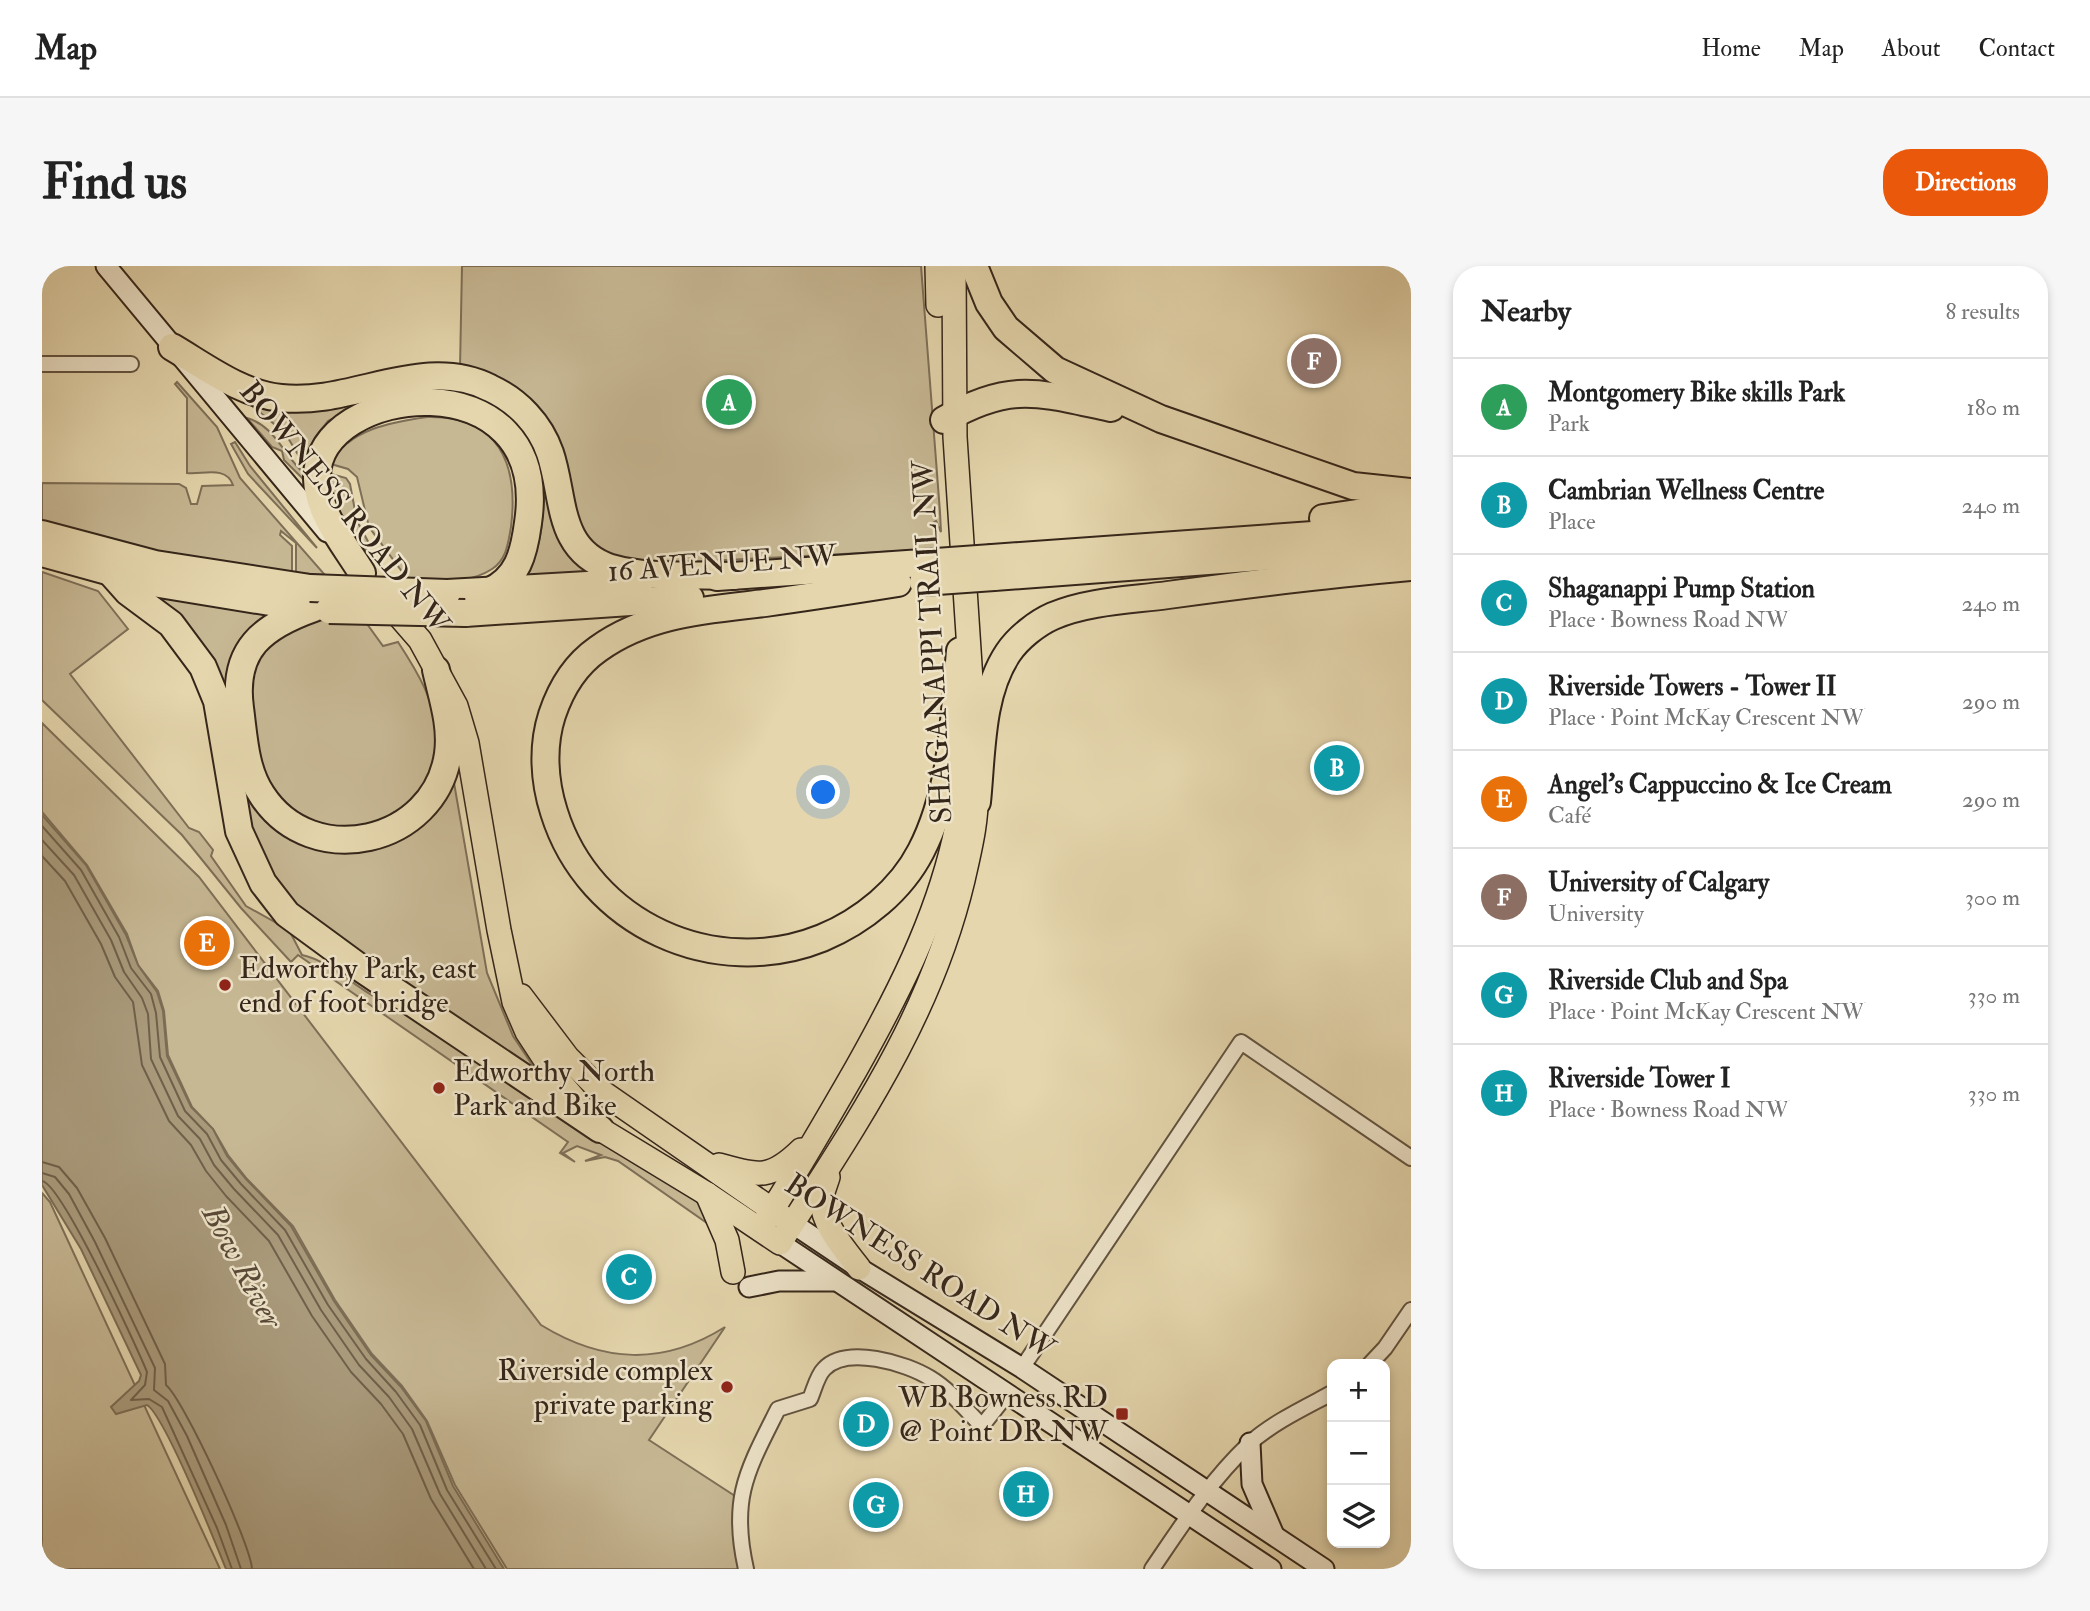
<!DOCTYPE html>
<html lang="en">
<head>
<meta charset="utf-8">
<style>
	:root { --surface:#fff; --page:#f6f6f6; --text:#222; --muted:#767676; --line:#e0e0e0; --accent:#ea580c }
	body { margin:0; font-family:"IM FELL Double Pica",serif; background:var(--page); color:var(--text) }
	.controls { position:absolute; right:21px; bottom:21px; display:grid; overflow:hidden; border-radius:14px; box-shadow:0 4px 10px #0003 }
	.controls button { width:63px; height:63px; display:grid; place-items:center; padding:0; border:0; border-bottom:2px solid var(--line); background:var(--surface); color:var(--text); font:35px sans-serif }
	.you { position:absolute; left:782px; top:527px; width:24px; height:24px; margin:-18px; border:5px solid #fff; border-radius:50%; background:#1a73e8; box-shadow:0 0 0 10px #1a73e833 }
	.badge { display:grid; place-items:center; width:46px; height:46px; border-radius:50%; background:var(--accent); color:#fff; font-size:23px; font-weight:700 }
	.pin { position:absolute; translate:-50% -50%; border:4px solid #fff; box-shadow:0 2px 7px #0006 }
	.list { margin:0; padding:0; list-style:none }
	h2 { display:flex; justify-content:space-between; align-items:center; height:91px; margin:0; padding:0 28px; font-size:30px }
	h2 small { font-size:23px; font-weight:400; color:var(--muted) }
	.list li { display:grid; grid-template-columns:46px 1fr auto; gap:21px; align-items:center; box-sizing:border-box; height:98px; padding:0 28px; border-top:2px solid var(--line) }
	.list b { display:block; font-size:26px; white-space:nowrap }
	.list p { margin:0; font-size:23px; white-space:nowrap; color:var(--muted) }
	.list em { font-size:23px; font-style:normal; color:var(--muted) }
	.icon { flex:none; width:38px; height:38px; fill:none; stroke:currentColor; stroke-width:2; stroke-linecap:round; stroke-linejoin:round }
	.map { position:relative; flex:none; width:1369px; height:1303px; overflow:hidden; border-radius:28px }
	header { display:flex; align-items:center; gap:42px; box-sizing:border-box; height:98px; padding:0 35px; background:var(--surface); border-bottom:2px solid var(--line) }
	header strong { font-size:33px }
	nav { display:flex; gap:38px; margin-inline-start:auto; font-size:24px }
	.intro { display:flex; align-items:center; justify-content:space-between; box-sizing:border-box; height:168px; padding:0 42px }
	h1 { margin:0; font-size:49px }
	.button { padding:18px 32px; border-radius:28px; background:var(--accent); color:#fff; font-size:24px; font-weight:700 }
	main { display:flex; gap:42px; padding:0 42px }
	aside { flex:1; background:var(--surface); border-radius:28px; box-shadow:0 4px 10px #0003 }
	.map>svg:first-child { display:block }
</style>
</head>
<body>
<header>
<strong>Map</strong>
<nav><a>Home</a><a>Map</a><a>About</a><a>Contact</a></nav>
</header>
<div class="intro"><h1>Find us</h1><a class="button">Directions</a></div>
<main>
<div class="map">
<svg width="1369" height="1303" viewBox="0 0 1369 1303">
	<rect width="100%" height="100%" fill="#e5d6ad"/>
	<filter id="stains"><feTurbulence type="fractalNoise" baseFrequency=".00286" numOctaves="4"/><feColorMatrix values="0 0 0 0 .2 0 0 0 0 .09 0 0 0 0 .02 0 0 0 .5 -.17"/></filter>
	<radialGradient id="worn" r=".72"><stop offset=".6" stop-color="#630" stop-opacity="0"/><stop offset="1" stop-color="#630" stop-opacity=".3"/></radialGradient>
	<g fill="#c7b894" stroke="#7e6f57" stroke-width="2">
		<path d="M420,0H879L898,246L899,266L894,255L891,257L895,283L609,298L571,294L540,269L521,192L418,102Z"/>
		<path d="M135,116L175,161L198,212L283,309L254,307V277L239,265L238,269L250,280V306L166,298L0,258V217L137,218L144,222L149,238H155L160,220L191,219C184,199 160,209 145,207V132L133,118Z"/>
		<path d="M204,135H323L286,155L274,170L261,197L243,167Z"/>
		<path d="M385,151C456,149 477,197 469,261C466,277 465,293 450,303C426,319 394,315 367,315L327,261L315,211L306,203L289,198C305,163 351,156 385,151Z"/>
		<path d="M205,152C234,160 242,191 263,208L262,214L242,194L240,185L230,181Z"/>
		<path d="M193,176L208,200L275,282L206,208L189,178Z"/>
		<path d="M289,208L304,212L308,218L315,255L329,281L324,285L294,248L285,211Z"/>
		<path d="M505,213L550,307L485,310C499,281 503,246 501,214Z"/>
		<path d="M0,306L56,325L86,363L28,408L147,562L157,566L171,584L169,590L204,640L247,664L260,689C285,694 310,718 333,731C445,793 550,866 657,936L665,957L576,895L563,891L543,895L559,889L535,880L521,887L533,896L518,887L526,876L256,689L249,696L199,642L140,569L0,434Z"/>
		<path d="M115,331L225,349L212,361L191,466Z"/>
		<path d="M274,354L325,358L341,380L356,376C375,405 395,438 396,474C397,546 311,588 254,548C247,543 238,538 233,532C216,506 213,480 210,451C202,385 219,379 274,354Z"/>
		<path d="M0,457L157,611L499,1059C561,1097 621,1100 683,1061L607,1174L693,1230L692,1269L698,1303H465L413,1219L385,1155L360,1120L330,1088L293,1034L251,960L205,913L186,889L171,863L150,841L126,789L122,745L116,725L96,699L85,668L45,599L0,546Z"/>
		<path d="M199,511L307,586L411,511L445,707L471,770L499,812L257,646L216,589Z"/>
		<path d="M0,927L8,936L178,1303H0Z"/>
	</g>
	<path fill="#a99a7b" stroke="#7b6c54" stroke-width="2" d="M0,549L44,599L84,669L96,699L115,726L121,745L125,790L149,841L171,863L185,890L204,913L249,960L292,1035L329,1089L359,1121L384,1155L411,1220L462,1303H184C173,1276 123,1150 105,1139L74,1148L69,1141L97,1115L99,1109L39,983L0,919Z"/>
	<g fill="none" stroke-linecap="round" stroke-linejoin="round">
		<g stroke="#6f604a" stroke-width="2">
			<path d="M0,560L39,604L77,671L89,702L109,728L114,747L118,791L143,845L165,868L179,894L199,918L243,964L286,1039L324,1093L354,1126L378,1159L405,1224L454,1303"/>
			<path d="M0,574L32,609L69,674L82,706L100,732L106,748L109,793L136,850L158,873L172,899L192,923L236,969L279,1044L317,1099L347,1131L370,1163L398,1228L444,1303"/>
			<path d="M0,590L23,615L59,678L73,711L91,736L100,799L127,855L149,879L164,905L184,930L227,975L270,1050L309,1106L339,1138L361,1168L389,1233L432,1303"/>
			<path d="M0,896L17,901L35,922L63,972L123,1098L124,1119C142,1134 209,1279 210,1303"/>
			<path d="M0,907L13,911L27,928L53,976L113,1102L112,1124L126,1135L145,1170L184,1259L199,1303"/>
			<path d="M0,915C19,917 94,1079 105,1106L103,1119L89,1134L107,1133L120,1141L175,1262L190,1303"/>
		</g>
		<defs>
			<g id="street">
				<path d="M0,98H89"/>
				<path d="M1328,1098L1343,1082L1369,1044"/>
				<path d="M980,1102L1199,776L1369,892"/>
				<path d="M704,1303C688,1232 705,1205 736,1143L768,1133C772,1124 775,1110 782,1103C804,1079 864,1097 888,1112C908,1124 924,1144 940,1160L966,1127"/>
				<path d="M1110,1303C1140,1259 1168,1215 1207,1178C1230,1157 1262,1142 1290,1127"/>
			</g>
			<g id="secondary">
				<path d="M64,0L285,266"/>
				<path d="M750,957L817,1002L980,1102L1282,1303"/>
				<path d="M738,977L1229,1303"/>
				<path d="M707,1021L737,1015H791"/>
				<path d="M1208,1177L1210,1218L1232,1269"/>
			</g>
			<g id="primary">
				<path d="M895,0L896,39"/>
				<path d="M912,0L913,171L933,475"/>
				<path d="M345,336L378,374L414,440L425,477L457,664L472,736L485,766L517,815L558,863L665,928L738,977C813,859 888,753 921,614C928,583 936,552 934,520"/>
				<path d="M479,730L526,792L560,826L742,952"/>
				<path d="M677,899C717,910 728,914 759,884"/>
				<path d="M786,911C784,918 780,926 780,933C779,957 803,984 817,1002"/>
				<path d="M665,928L685,974L691,1006"/>
				<path d="M718,963C752,911 783,857 814,803C855,730 893,656 912,574C920,539 919,503 920,468"/>
			</g>
			<g id="highway">
				<path d="M932,0L947,37L964,62L1013,104L1119,153L1311,220L1369,226"/>
				<path d="M130,81C164,101 199,128 239,132C310,140 380,88 448,122C476,135 498,158 508,187C523,231 514,284 569,302C606,313 653,308 691,310"/>
				<path d="M902,154C969,115 997,127 1069,142"/>
				<path d="M1281,252L1369,239"/>
				<path d="M0,268L113,298L268,322"/>
				<path d="M0,287L105,316L265,342"/>
				<path d="M950,292L1369,262"/>
				<path d="M320,307C303,279 276,248 275,213C272,116 511,90 486,257C482,287 476,313 446,326"/>
				<path d="M70,308L86,326L129,358L161,401L175,435L197,565L221,617L245,648L320,703L558,863"/>
				<path d="M675,311L880,297"/>
				<path d="M952,311L1369,280"/>
				<path d="M856,317C812,324 767,331 723,337C664,344 606,347 556,383C533,399 519,422 510,449C500,480 502,515 512,546C547,659 673,715 780,672C821,655 859,624 879,585C911,523 912,452 918,385"/>
				<path d="M405,327L598,316"/>
				<path d="M272,342C221,360 190,383 198,442C202,472 203,504 220,529C270,606 393,578 406,488C410,459 400,431 394,404"/>
				<path d="M423,347L648,332"/>
				<path d="M935,536C940,488 938,429 966,387C976,372 995,357 1011,350C1046,335 1089,334 1126,329C1207,318 1288,308 1369,301"/>
			</g>
		</defs>
		<use href="#street" stroke="#61523f" stroke-width="18"/>
		<use href="#secondary" stroke="#35261a" stroke-width="23"/>
		<use href="#primary" stroke="#35261a" stroke-width="26"/>
		<use href="#highway" stroke="#35261a" stroke-width="30"/>
		<use href="#street" stroke="#eee4ca" stroke-width="14"/>
		<use href="#secondary" stroke="#eee4ca" stroke-width="19"/>
		<use href="#primary" stroke="#e5d6ad" stroke-width="23"/>
		<use href="#highway" stroke="#e5d6ad" stroke-width="26"/>
		<defs>
			<g id="highway-bridge">
				<path d="M880,297L950,292"/>
				<path d="M881,316L952,311"/>
				<path d="M268,322L405,327"/>
				<path d="M287,344L423,347"/>
			</g>
		</defs>
		<use href="#highway-bridge" stroke="#35261a" stroke-width="30" stroke-linecap="butt"/>
		<use href="#highway-bridge" stroke="#e5d6ad" stroke-width="26"/>
	</g>
	<g fill="#8f2418" stroke="#eee4ca" stroke-width="2.5">
		<circle cx="183" cy="719" r="7"/>
		<circle cx="397" cy="822" r="7"/>
		<circle cx="685" cy="1121" r="7"/>
		<rect x="1073" y="1141" width="14" height="14" rx="3.5"/>
	</g>
	<g text-anchor="middle" stroke-width="5" stroke-linejoin="round" paint-order="stroke">
		<g font-size="30" fill="#35261a" stroke="#eee4ca">
			<text transform="translate(303 241) rotate(51)" y="10">BOWNESS ROAD NW</text>
			<text transform="translate(680 297) rotate(-4)" y="10">16 AVENUE NW</text>
			<text transform="translate(890 376) rotate(-93)" y="10">SHAGANAPPI TRAIL NW</text>
			<text transform="translate(878 1000) rotate(33)" y="10">BOWNESS ROAD NW</text>
		</g>
		<g font-size="30" fill="#35261a" stroke="#eee4ca" text-anchor="start">
			<text x="197" y="712">Edworthy Park, east<tspan x="197" dy="34">end of foot bridge</tspan></text>
			<text x="411" y="815">Edworthy North<tspan x="411" dy="34">Park and Bike</tspan></text>
			<text x="671" y="1114" text-anchor="end">Riverside complex<tspan x="671" dy="34">private parking</tspan></text>
			<text x="1066" y="1141" text-anchor="end">WB Bowness RD<tspan x="1066" dy="34">@ Point DR NW</tspan></text>
		</g>
		<g font-size="32" font-style="italic" fill="#584937" stroke="#eee4ca">
			<text transform="translate(201 1000) rotate(62)" y="11">Bow River</text>
		</g>
	</g>
	<rect width="100%" height="100%" filter="url(#stains)"/>
	<rect width="100%" height="100%" fill="url(#worn)"/>
</svg>
<div class="controls">
<button>+</button>
<button>−</button>
<button><svg class="icon" aria-label="layers" viewBox="0 0 24 24"><path d="M12 4l9 5-9 5-9-5zM3 14l9 5 9-5"/></svg></button>
</div>
<div class="you"></div>
<div class="pin badge" style="left:687px;top:136px;background:#2e9e5b">A</div>
<div class="pin badge" style="left:1295px;top:502px;background:#0f9aa8">B</div>
<div class="pin badge" style="left:587px;top:1011px;background:#0f9aa8">C</div>
<div class="pin badge" style="left:824px;top:1158px;background:#0f9aa8">D</div>
<div class="pin badge" style="left:165px;top:677px;background:#e8710a">E</div>
<div class="pin badge" style="left:1272px;top:95px;background:#8d6e63">F</div>
<div class="pin badge" style="left:834px;top:1239px;background:#0f9aa8">G</div>
<div class="pin badge" style="left:984px;top:1228px;background:#0f9aa8">H</div>
</div>
<aside>
<h2>Nearby<small>8 results</small></h2>
<ul class="list">
<li><span class="badge" style="background:#2e9e5b">A</span><div><b>Montgomery Bike skills Park</b><p>Park</p></div><em>180 m</em></li>
<li><span class="badge" style="background:#0f9aa8">B</span><div><b>Cambrian Wellness Centre</b><p>Place</p></div><em>240 m</em></li>
<li><span class="badge" style="background:#0f9aa8">C</span><div><b>Shaganappi Pump Station</b><p>Place · Bowness Road NW</p></div><em>240 m</em></li>
<li><span class="badge" style="background:#0f9aa8">D</span><div><b>Riverside Towers - Tower II</b><p>Place · Point McKay Crescent NW</p></div><em>290 m</em></li>
<li><span class="badge" style="background:#e8710a">E</span><div><b>Angel's Cappuccino &amp; Ice Cream</b><p>Café</p></div><em>290 m</em></li>
<li><span class="badge" style="background:#8d6e63">F</span><div><b>University of Calgary</b><p>University</p></div><em>300 m</em></li>
<li><span class="badge" style="background:#0f9aa8">G</span><div><b>Riverside Club and Spa</b><p>Place · Point McKay Crescent NW</p></div><em>330 m</em></li>
<li><span class="badge" style="background:#0f9aa8">H</span><div><b>Riverside Tower I</b><p>Place · Bowness Road NW</p></div><em>330 m</em></li>
</ul>
</aside>
</main>
</body>
</html>
